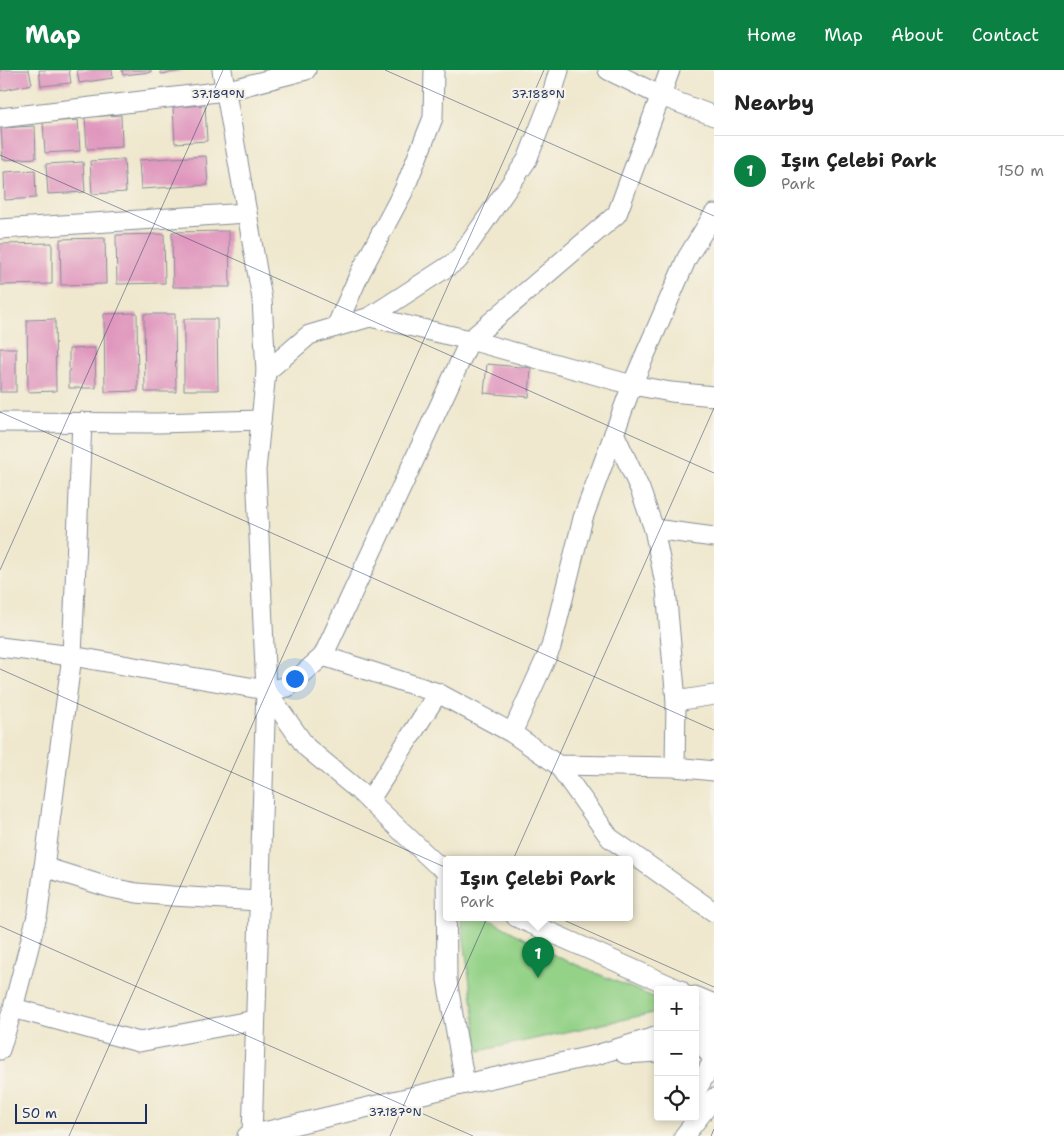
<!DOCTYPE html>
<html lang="en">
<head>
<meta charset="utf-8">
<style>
	:root { --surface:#fff; --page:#f2f2f2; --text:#222; --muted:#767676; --line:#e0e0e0; --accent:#0b8043 }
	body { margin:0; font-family:"Shantell Sans",sans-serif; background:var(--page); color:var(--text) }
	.controls { position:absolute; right:15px; bottom:15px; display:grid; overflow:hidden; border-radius:5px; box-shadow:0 2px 8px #0003 }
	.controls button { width:45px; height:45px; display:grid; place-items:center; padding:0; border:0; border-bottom:1px solid var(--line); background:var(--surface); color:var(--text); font:25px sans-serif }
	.scale { position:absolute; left:15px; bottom:12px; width:132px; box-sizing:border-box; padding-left:5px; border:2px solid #1b2f5e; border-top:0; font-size:14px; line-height:18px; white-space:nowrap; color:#1b2f5e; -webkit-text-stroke:4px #f7f3e8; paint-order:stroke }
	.you { position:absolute; left:294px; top:608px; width:18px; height:18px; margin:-12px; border:4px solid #fff; border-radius:50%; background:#1a73e8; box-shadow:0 0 0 8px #1a73e833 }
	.badge { display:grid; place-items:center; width:32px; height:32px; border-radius:50%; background:var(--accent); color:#fff; font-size:16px; font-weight:700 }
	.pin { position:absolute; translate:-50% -41px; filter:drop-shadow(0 1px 2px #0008) }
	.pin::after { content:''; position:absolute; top:26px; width:18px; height:15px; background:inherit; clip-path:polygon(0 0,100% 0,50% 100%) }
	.popup { position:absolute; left:443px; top:786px; width:190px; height:65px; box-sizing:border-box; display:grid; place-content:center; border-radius:5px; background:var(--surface); filter:drop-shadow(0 1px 4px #0005); font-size:16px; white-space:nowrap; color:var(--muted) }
	.popup b { font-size:19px; color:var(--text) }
	.popup::after { content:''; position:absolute; left:50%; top:100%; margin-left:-10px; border:10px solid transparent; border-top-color:var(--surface) }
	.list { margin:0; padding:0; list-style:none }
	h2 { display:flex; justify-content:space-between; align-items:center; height:65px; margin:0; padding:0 20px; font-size:21px }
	h2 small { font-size:16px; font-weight:400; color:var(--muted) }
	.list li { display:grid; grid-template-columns:32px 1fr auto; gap:15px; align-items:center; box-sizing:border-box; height:70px; padding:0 20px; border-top:1px solid var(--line) }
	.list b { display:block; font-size:19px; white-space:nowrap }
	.list p { margin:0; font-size:16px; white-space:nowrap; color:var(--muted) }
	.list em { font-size:16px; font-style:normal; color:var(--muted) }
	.icon { flex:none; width:28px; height:28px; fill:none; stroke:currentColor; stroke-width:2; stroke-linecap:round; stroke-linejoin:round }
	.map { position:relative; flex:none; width:714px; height:1066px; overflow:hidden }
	header { display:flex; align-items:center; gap:30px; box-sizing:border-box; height:70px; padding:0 25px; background:var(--accent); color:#fff }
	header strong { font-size:24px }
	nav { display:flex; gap:28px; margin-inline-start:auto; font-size:18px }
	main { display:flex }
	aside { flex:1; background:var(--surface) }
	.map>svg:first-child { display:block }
</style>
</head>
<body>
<header>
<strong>Map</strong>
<nav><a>Home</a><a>Map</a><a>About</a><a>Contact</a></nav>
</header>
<main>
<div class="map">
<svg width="714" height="1066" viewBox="0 0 714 1066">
	<rect width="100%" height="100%" fill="#f7f3e8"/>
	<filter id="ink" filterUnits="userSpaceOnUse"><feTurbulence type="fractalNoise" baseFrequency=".02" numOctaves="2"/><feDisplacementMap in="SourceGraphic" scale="10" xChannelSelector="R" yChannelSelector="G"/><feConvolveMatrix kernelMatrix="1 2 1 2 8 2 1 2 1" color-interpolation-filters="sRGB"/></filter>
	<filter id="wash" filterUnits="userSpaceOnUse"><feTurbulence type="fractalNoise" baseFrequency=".0096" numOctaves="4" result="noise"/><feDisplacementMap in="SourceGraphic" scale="20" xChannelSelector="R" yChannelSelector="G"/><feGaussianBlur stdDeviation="1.12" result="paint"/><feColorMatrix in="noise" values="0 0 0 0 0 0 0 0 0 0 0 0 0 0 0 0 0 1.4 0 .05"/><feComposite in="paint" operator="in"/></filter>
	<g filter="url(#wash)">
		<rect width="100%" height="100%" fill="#efe8ce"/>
		<path fill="#94d288" stroke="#588073" d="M461,847H485L558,887L658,929V942L479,981Z"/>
		<g id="blocks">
			<g fill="#e097be">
				<path d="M0,0H29L32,14L0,21Z"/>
				<path d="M39,0H69L71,13L41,16Z"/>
				<path d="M77,0H112L113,8L79,13Z"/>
				<path d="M122,0H151V2L123,5Z"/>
				<path d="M161,0H183V1L161,4Z"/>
				<path d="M205,35L207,71L175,73L173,37Z"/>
				<path d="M121,45L122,77L87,79L85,47Z"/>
				<path d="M78,50L80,81L45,83L43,52Z"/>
				<path d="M35,56L36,88L3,90L1,58Z"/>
				<path d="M206,86L208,115L141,119L139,90Z"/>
				<path d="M124,89L126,122L92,124L90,91Z"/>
				<path d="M83,92L85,122L48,124L46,94Z"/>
				<path d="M35,100L36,128L5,130L4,102Z"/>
				<path d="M229,161L230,217H173L172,162Z"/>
				<path d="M164,164L165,213L117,214L116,165Z"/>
				<path d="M105,168L106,214L61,215L60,169Z"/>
				<path d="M52,173V214L0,215V174Z"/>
				<path d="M137,243L138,321L105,322L104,244Z"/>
				<path d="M144,244H175L176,322H145Z"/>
				<path d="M55,249L56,321L28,322L27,250Z"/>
				<path d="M184,249H217L218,320H184Z"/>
				<rect x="0" y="278" width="16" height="44"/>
				<path d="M95,278L96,318H69V279Z"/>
				<path d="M487,294L531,298L529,327L484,323Z"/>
			</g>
		</g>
	</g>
	<g filter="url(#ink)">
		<use href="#blocks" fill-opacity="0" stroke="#858c96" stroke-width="1"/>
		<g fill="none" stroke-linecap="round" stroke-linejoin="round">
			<defs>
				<g id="minor">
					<path d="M222,0L262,229L266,302L256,400L266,620L252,1066"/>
					<path d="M608,0L661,26L714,46"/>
					<path d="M0,48L225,21L306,0"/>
					<path d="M0,159L247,143"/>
					<path d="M370,247L458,190L527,90L550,31L559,0"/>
					<path d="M336,257L360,203L404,120L433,48L434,0"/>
					<path d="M266,302L309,265L370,247L470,270L632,315L671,322L714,326"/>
					<path d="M0,352L158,353L261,350"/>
					<path d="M614,363L640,419L654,459L666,519L676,631L675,697"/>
					<path d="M654,459L714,467"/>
					<path d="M0,577L72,586L266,620L288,617L323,586L470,270L617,144L670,0"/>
					<path d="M323,586L438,623L512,663L558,695L675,697L714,701"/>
					<path d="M266,620L306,677L359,721L435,793L447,801"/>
					<path d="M676,631L714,625"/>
					<path d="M512,663L551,577L583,448L632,315L687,188L714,144"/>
					<path d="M558,695L610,768L714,842"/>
					<path d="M369,731L438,623"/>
					<path d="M44,797L111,818L137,823L172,826L259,831"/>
					<path d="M446,801L447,910L465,1014"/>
					<path d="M516,847L680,920"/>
					<path d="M695,926L714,934"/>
					<path d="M13,938L139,972L255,950"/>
					<path d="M0,980L13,938L38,842L72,586L82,352"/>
					<path d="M625,984L658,982"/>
					<path d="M695,1023L714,989"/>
					<path d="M247,1066L465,1014L596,985L658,966"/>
					<path d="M684,1066L714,1028"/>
				</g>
				<path id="major" d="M714,941C700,954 702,972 714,986"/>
			</defs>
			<use href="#minor" stroke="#858c96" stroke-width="21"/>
			<use href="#major" stroke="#858c96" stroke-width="26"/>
			<use href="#minor" stroke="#fff" stroke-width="19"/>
			<use href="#major" stroke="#fff" stroke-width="24"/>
		</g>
	</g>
	<path fill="none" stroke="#1b2f5e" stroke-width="1" stroke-opacity="0.45" d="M385,0L714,146M0,85L714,403M0,342L714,660M0,500L223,0M0,599L714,917M0,856L473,1066M69,1066L544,0M390,1066L714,338M711,1066L714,1059"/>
	<g font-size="12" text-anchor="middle" fill="#1b2f5e" stroke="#f7f3e8" stroke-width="4.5" stroke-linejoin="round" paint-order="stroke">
		<text x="218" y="28">37.189°N</text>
		<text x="538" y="28">37.188°N</text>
		<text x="395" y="1046">37.187°N</text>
	</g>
</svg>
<div class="controls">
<button>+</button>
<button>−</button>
<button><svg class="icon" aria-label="locate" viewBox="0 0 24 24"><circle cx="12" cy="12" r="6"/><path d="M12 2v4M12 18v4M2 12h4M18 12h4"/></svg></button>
</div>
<div class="scale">50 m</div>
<div class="you"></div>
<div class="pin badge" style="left:538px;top:908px">1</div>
<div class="popup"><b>Işın Çelebi Park</b>Park</div>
</div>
<aside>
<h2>Nearby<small></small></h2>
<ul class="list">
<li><span class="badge">1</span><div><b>Işın Çelebi Park</b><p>Park</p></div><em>150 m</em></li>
</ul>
</aside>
</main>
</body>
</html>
